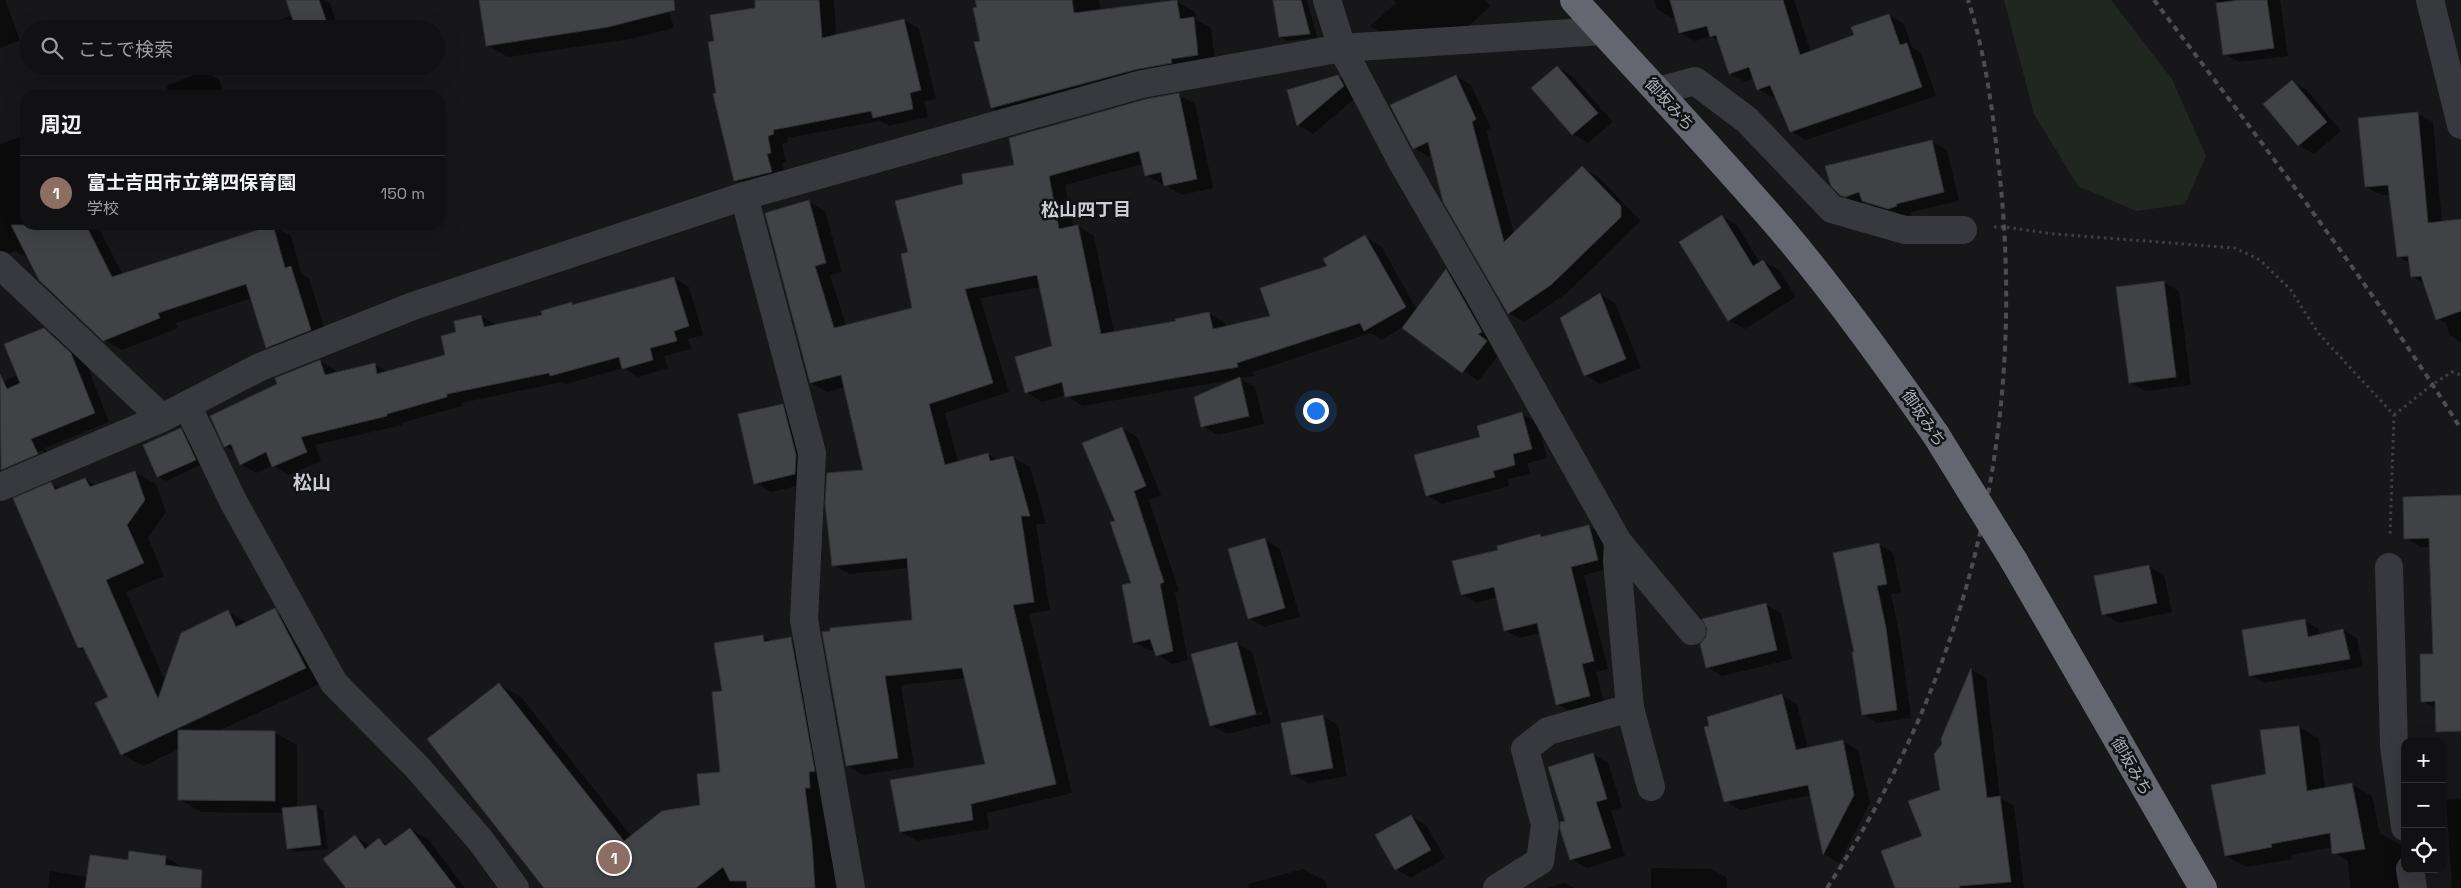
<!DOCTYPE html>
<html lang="ja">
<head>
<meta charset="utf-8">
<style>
	:root { --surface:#111113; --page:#1a1a1c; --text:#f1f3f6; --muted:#9c9da0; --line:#303133; --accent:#db2777 }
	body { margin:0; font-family:"Space Grotesk","Noto Sans JP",sans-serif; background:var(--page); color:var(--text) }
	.controls { position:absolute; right:15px; bottom:15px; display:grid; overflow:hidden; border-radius:10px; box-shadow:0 5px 20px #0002 }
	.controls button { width:45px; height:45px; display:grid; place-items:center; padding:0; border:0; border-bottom:1px solid var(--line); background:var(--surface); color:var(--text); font:25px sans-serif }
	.you { position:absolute; left:1315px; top:410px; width:18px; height:18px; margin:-12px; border:4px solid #fff; border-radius:50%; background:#1a73e8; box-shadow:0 0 0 8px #1a73e833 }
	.badge { display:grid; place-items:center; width:32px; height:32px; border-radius:50%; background:var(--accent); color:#fff; font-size:16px; font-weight:700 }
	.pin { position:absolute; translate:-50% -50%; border:2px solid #fff; box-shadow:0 1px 5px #0006 }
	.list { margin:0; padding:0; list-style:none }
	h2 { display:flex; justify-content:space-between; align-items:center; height:65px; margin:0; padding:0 20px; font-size:21px }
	h2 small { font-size:16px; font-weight:400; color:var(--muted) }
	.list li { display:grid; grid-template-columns:32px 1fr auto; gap:15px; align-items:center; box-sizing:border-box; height:75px; padding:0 20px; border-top:1px solid var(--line) }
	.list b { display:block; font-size:19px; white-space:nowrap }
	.list p { margin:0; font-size:16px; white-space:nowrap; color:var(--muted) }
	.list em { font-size:16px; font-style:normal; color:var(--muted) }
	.icon { flex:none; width:28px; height:28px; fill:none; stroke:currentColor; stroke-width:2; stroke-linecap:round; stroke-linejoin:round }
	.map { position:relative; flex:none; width:2461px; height:888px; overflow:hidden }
	.search { position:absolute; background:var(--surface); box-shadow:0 5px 20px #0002; left:20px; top:20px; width:425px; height:55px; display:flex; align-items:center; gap:12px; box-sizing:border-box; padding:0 18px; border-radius:28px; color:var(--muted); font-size:19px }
	.panel { position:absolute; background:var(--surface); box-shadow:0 5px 20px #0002; left:20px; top:90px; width:425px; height:140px; border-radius:15px }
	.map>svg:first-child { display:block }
</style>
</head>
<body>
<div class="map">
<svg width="2461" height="888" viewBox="0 0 2461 888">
	<rect width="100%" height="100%" fill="#171719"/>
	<path fill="#1f2720" d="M2004,0H2111L2172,79L2206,156L2185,204L2136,211L2078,186L2034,114Z"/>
	<g fill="#0007" fill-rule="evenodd">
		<path d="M0,0H5L20,40L0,48Z"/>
		<path d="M303,0H324L330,3L338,29H256L292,15Z"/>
		<path d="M480,0H662L667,3L674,28L630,39L508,57L487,45Z"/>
		<path d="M756,0H834L836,36L904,20L919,29L936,99L924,101L928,117L889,126L880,121L787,138L788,142L782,144L786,162L782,163L786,180L750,189L735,180L717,94L715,42L757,9Z"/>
		<path d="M976,0H1099L1101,11L1177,2L1195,12L1196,20L1211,28L1215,65L1009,118L992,108Z"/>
		<path d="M1275,0H1307L1317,37L1288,41L1280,37Z"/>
		<path d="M1394,0H1485L1491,6L1465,29L1391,38L1370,26L1396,3Z"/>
		<path d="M1654,0H1794L1811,53L1855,36L1889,15L1904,24L1912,47L1921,53L1936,96L1806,140L1791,131L1776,96L1772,97L1758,89L1754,78L1745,82L1730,73L1719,41L1712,37L1695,41L1680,32L1676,17L1672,18L1657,9Z"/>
		<path d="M2217,0H2280L2288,56L2239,62L2224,54Z"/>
		<path d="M245,66H273L256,73Z"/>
		<path d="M1557,67L1572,76L1613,122L1588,143L1573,134Z"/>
		<path d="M204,71L219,80L225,95H170L166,86Z"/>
		<path d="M1338,76L1354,85L1359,95L1313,134L1298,125Z"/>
		<path d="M1455,76L1471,85L1491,128L1486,130L1514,234L1582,168L1597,176L1641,221L1567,293L1524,322L1509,313L1433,155L1429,157L1414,148Z"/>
		<path d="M2292,82L2307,90L2341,131L2314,154L2298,145Z"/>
		<path d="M1178,95L1195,104L1213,188L1182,195L1146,175L1143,164L1065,185L1073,227L1078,226L1094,236L1114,333L1177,322L1209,313L1225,323L1226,327L1271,317L1365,237L1381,246L1417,310L1446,271L1461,279L1502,351L1478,381L1403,327L1382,340L1371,333L1253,372L1254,376L1240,378L1255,387L1264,424L1218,435L1202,426L1237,379L1082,406L1066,395L1042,402L1026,392L1053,347L1041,287L980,298L1009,392L945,413L958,462L988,454L999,461L1013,458L1030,467L1046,524H1036L1050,610L1029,614L1072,793L987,813L989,829L917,841L901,832L987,765L966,678L901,685L914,767L863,775L847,766L824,633L914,621L909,568L849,574L833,565L864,471L845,387L827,392L811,383L809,202L825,211L842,272L830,275L846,326L913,309L910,253L965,185L1016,166Z"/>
		<path d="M2417,113L2433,122L2442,222L2461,220V345L2459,341L2450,335L2446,323L2437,319L2425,284L2412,276L2410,263L2398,256L2390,195H2382L2366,187Z"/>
		<path d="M25,135V225H97L123,275L273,226L291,236L301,273L309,278L328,340L284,357L267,347L252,298L176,323L178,328L122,350L104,340L30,259L15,251L0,257V144Z"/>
		<path d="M1931,141L1947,150L1959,201L1911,212V215L1904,217L1878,209L1867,203H1857L1841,194Z"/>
		<path d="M1722,216L1737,225L1760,263L1763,261L1779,270L1796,297L1745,329L1729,320Z"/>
		<path d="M674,278L689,287L703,335L688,339L691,349L664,356L668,368L638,377L624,368L566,384L562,382L461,403L462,406L401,423L402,425L315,445L321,461L288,475L273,465L256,473L241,464L235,452L225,446L278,385L320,361L335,370L337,374L375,365L388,372L447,356L458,333L481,316L497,325L543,315L571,304L575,306Z"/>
		<path d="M2163,282L2179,291L2191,385L2146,391L2130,382Z"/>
		<path d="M1600,294L1615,303L1641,368L1600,384L1585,375Z"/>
		<path d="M44,329L59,338L86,363L109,422L45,448L52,463L0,484V471L44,453L43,450L0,468V383L18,375Z"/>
		<path d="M783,405L798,414L810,483L771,492L756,483Z"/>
		<path d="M1522,414L1538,423L1547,458L1527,463L1530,474L1508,479L1509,486L1442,504L1427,495L1481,438Z"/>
		<path d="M1122,428L1137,437L1161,495L1149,500L1179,591L1175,592L1188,660L1172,664L1157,655L1155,650L1150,651L1134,642L1132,584L1116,522Z"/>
		<path d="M181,430L188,434L203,464L166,481L158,476Z"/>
		<path d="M134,472L156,484L166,512L148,538L164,576L126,592L165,681L228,612L247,623L275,610L296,622L326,681L216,732L275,733L297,745V808L316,806L323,810L328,849L295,852L288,848L284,813L201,812L179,799V749L143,766L122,754L109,697L88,653L79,648L51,484L61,489L85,479L97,486Z"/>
		<path d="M2461,496V709L2438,710L2422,701L2435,655L2431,547H2421L2405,538Z"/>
		<path d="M1589,526L1603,535L1612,568L1584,575L1608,669L1596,672L1604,704L1571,712L1557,704L1540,633L1519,638L1505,630L1497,597L1476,603L1462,594L1500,551L1540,536L1544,538Z"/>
		<path d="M1265,540L1280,549L1300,617L1264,627L1249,618Z"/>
		<path d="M1878,544L1893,553L1901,592L1891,594L1900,637L1911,718L1877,723L1863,714Z"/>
		<path d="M2148,566L2164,575L2172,612L2119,623L2103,614Z"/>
		<path d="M1765,604L1781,613L1792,659L1722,676L1707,667L1709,629Z"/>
		<path d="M2305,621L2319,629L2320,635L2343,630L2357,638L2363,667L2264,683L2250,675Z"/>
		<path d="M763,636L772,642L791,639L813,651L836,888H546L499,684L521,697L631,836L702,806L721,773L723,692Z"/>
		<path d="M1237,643L1252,652L1271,723L1227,734L1211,725ZM1262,711L1263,714L1222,724V722Z"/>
		<path d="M1972,670L1986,678L2000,798L2014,806L2024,888H1896L1924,836L1942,790V740Z"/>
		<path d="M1782,695L1797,704L1808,749L1843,741L1858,750L1870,803L1839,863L1824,854L1811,795L1740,810L1725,801Z"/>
		<path d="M1322,716L1338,725L1347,776L1308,783L1292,775Z"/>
		<path d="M2299,727L2319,739L2325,789L2352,784L2372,796L2380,834L2402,845L2406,888H2350L2348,861L2334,853L2333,847L2291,855L2292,859L2246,867L2226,856L2267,775Z"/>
		<path d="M1593,754L1608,763L1622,807L1611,811L1625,856L1587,868L1571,859L1566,822Z"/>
		<path d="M2461,799V888H2452L2446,800Z"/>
		<path d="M1411,816L1426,825L1445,858L1411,878L1396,869Z"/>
		<path d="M410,829L428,839L465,888H347L355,837L371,846L379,840L388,845Z"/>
		<path d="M166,857L188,870L185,888H48L50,871L88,877L129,861Z"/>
		<path d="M1651,868L1712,869L1727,878V888H1651Z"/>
		<path d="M1303,869L1325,881L1327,888H1249L1248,884Z"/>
		<path d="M1565,883L1575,888H1547Z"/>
	</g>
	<g fill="#414246" stroke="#313135">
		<path d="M286,0H319L329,29H296Z"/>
		<path d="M479,0H674L675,10L608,27L486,46Z"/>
		<path d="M755,0H819L822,38L904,19L921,90L910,93L913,109L873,118L871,111L773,130L774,134L768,136L771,153L767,154L772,172L734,181L713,94L716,93L708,42L714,41L710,15L755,8Z"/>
		<path d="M975,0H1072L1074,13L1177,0L1180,19L1194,17L1198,55L1171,59L1172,63L1138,69L991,108L974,42L980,41L973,8L977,7Z"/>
		<path d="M1273,0H1301L1310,34L1279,37Z"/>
		<path d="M1670,0H1783L1800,55L1854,35L1851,27L1889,14L1900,45L1907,43L1922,87L1790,132L1770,85L1757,90L1749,67L1729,74L1716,35L1710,37L1707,26L1679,33Z"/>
		<path d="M2240,0H2267L2274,48L2223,55L2216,3Z"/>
		<path d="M1557,66L1598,113L1572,135L1531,88Z"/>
		<path d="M1338,75L1344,86L1297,126L1287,90Z"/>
		<path d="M1456,75L1476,119L1472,122L1504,242L1582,166L1621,206V217L1551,285L1508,314L1443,202L1428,142L1413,149L1390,105Z"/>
		<path d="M2292,80L2327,122L2298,146L2263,104Z"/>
		<path d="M1179,93L1197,179L1164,186L1161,172L1145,176L1139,151L1049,176L1059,229L1078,225L1101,334L1176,321L1175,319L1209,312L1213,329L1270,316L1260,288L1327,266L1323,259L1365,235L1406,307L1364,331L1360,323L1237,363L1238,367L1065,397L1062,382L1025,393L1015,357L1052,346L1037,275L965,289L993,383L929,404L945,465L988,453L990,461L1013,456L1030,516H1021L1034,602L1013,605L1056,784L971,804L973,820L900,832L890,780L985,764L962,668L885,676L898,758L846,766L822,632L830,631V628L912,620L907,558L832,566L825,503L827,473L863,470L841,375L810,383L765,213L809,200L826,263L815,266L834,328L912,308L901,254L908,252L895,201L963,184L962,174L1014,165L1009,138L1146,99Z"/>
		<path d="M2418,112L2428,223L2461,219V311L2436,320L2421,276L2411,277L2408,256L2397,257L2388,185L2365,187L2358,118Z"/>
		<path d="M1932,140L1944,192L1896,204L1897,206L1888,209L1862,201L1859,192L1845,197L1840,195L1831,186L1825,166Z"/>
		<path d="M1722,215L1753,266L1763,260L1781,288L1728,321L1679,242Z"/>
		<path d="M11,225H86L112,277L273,225L285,268L291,266L311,330L266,348L246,284L158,313L160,318L103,341L39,280Z"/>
		<path d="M1446,269L1482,332L1478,334L1487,341L1462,373L1402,328Z"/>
		<path d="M674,277L689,326L674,331L677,341L650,348L653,360L622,369L619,357L550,376L549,373L447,394V397L387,414V416L301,437L307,452L272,467L266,452L240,465L231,444L224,447L210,416L277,384L275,378L320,360L325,375L375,363L377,374L445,355L441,336L456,332L454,321L481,315L484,327L542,315L541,311L572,302V305Z"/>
		<path d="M2164,281L2176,377L2129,383L2116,287Z"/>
		<path d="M1600,293L1626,359L1584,376L1560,318Z"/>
		<path d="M44,328L71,353L95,413L31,439L38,454L1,470L0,374L7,389L20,383L4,344Z"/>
		<path d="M1240,377L1249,416L1201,427L1194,397Z"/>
		<path d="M783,404L796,455L795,474L754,484L738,414Z"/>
		<path d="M1522,412L1532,449L1513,454L1515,465L1493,471L1495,477L1426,496L1414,455L1480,437L1477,426Z"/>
		<path d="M1122,427L1146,486L1134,491L1164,582L1160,584L1173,651L1156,656L1150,639L1133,643L1122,585L1131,583L1110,522L1115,521L1082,443Z"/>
		<path d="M181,428L196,460L157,477L143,445Z"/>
		<path d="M135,471L145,500L127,525L144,563L106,580L158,699L181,633L228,610L236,627L275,608L306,668L121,755L95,703L108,697L83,647L78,648L13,498L51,482L55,490L85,478L90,487Z"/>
		<path d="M2461,495V731L2436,732L2435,701L2421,702L2420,654H2433L2429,538L2404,539L2403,497Z"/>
		<path d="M1589,525L1598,560L1571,567L1594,661L1582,664L1590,696L1556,705L1537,623L1504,631L1494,587L1461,595L1452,561L1498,550L1497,546L1540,534L1541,537Z"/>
		<path d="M1265,538L1285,608L1248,619L1228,549Z"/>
		<path d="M1879,543L1887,584L1877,586L1886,628L1897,710L1862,715L1852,652H1854L1833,553Z"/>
		<path d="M2149,565L2157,603L2102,615L2094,576Z"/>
		<path d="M1766,603L1777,650L1706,668L1700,644L1706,637L1707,629L1702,619Z"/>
		<path d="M2305,619L2308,637L2343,629L2350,659L2249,676L2242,630Z"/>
		<path d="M763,635L764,642L791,637L815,771L809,772L810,788H805L812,843L815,888H747L746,881H730L723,867L696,888H544L427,739L499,683L624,841L662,811L700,805L697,774L720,772L712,692L722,691L714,643Z"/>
		<path d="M1237,642L1256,714L1210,726L1191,654Z"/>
		<path d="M1971,668L1987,798L2000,796L2011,882L1959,886L1960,888H1895L1881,851L1922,836L1908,801L1940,790L1934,754L1942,744L1941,739Z"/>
		<path d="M1782,694L1796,750L1843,740L1854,795L1823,855L1808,785L1724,802L1704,727L1709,726L1707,717Z"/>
		<path d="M1323,715L1333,768L1291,775L1281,723Z"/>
		<path d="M2299,726L2307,791L2352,783L2365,849L2332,854L2330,833L2271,844L2272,847L2225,856L2211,785L2266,774L2260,730Z"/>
		<path d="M178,730L275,731V801L178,800Z"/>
		<path d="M1593,753L1607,799L1596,802L1611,848L1570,860L1560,829V822L1565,821L1548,767Z"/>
		<path d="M316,805L321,845L287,849L282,808Z"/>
		<path d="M1411,815L1431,850L1395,870L1375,835Z"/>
		<path d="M410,828L456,888H346L323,859L355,835L365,849L379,838L385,846Z"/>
		<path d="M129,851L166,856L165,865L202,870L201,888H85L90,855L128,860Z"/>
	</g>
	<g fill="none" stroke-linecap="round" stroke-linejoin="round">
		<g stroke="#3e4045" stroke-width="3" stroke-dasharray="2.5 4" stroke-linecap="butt">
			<path d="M1994,227H2005L2054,234L2235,248L2260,260L2290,289L2319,334L2394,415L2390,535"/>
			<path d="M2394,415L2433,384L2452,372L2461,375"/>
		</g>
		<g stroke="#38393e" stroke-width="28">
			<path d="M1327,0L1342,48L1402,162L1478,293L1618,542L1692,631"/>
			<path d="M2430,0L2461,125"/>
			<path d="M1658,91L1695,81L1747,120L1832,209L1905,230H1963"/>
			<path d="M744,196L812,453L804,620L851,888"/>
			<path d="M0,265L162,418"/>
			<path d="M187,405L233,501L334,683L417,767L481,841L515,888"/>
			<path d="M0,487L162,418L260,367L413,306L744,196L1142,84L1342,48L1602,31"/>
			<path d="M1618,542L1617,561L1630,708L1651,787"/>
			<path d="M2389,567L2394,746L2405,827"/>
			<path d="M2410,869L2413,888"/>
			<path d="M1497,888L1540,861L1545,825L1525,749L1548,731L1630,708"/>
		</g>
		<g stroke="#64676f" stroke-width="28">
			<path d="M1574,0C1643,76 1714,151 1782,230C1837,295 1887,365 1936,435"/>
			<path d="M2014,561L2203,888"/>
		</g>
		<g stroke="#4b4d53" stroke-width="4" stroke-dasharray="6 5" stroke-linecap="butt">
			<path d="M2154,0C2260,140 2367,280 2461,429"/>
			<path d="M1827,888C1972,668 2029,422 1998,160C1992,107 1985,52 1968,0"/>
		</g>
		<path stroke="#64676f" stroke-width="28" d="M1936,435L2014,561"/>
	</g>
	<g text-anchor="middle" stroke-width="5" stroke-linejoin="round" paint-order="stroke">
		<g font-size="16" fill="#a9aeb8" stroke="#121214">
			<text transform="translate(1670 104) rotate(48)" y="6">御坂みち</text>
			<text transform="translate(1924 418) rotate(56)" y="6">御坂みち</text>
			<text transform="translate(2132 766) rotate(60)" y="6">御坂みち</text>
		</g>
		<g font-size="18" font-weight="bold" fill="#cacdd5" stroke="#121214">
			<text x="1086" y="216">松山四丁目</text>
		</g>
		<g font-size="19" font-weight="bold" fill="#cacdd5" stroke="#121214">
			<text x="312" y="489">松山</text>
		</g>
	</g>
</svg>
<div class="controls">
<button>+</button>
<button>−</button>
<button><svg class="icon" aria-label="locate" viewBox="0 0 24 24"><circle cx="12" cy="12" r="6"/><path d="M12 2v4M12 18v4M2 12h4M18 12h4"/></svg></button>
</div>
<div class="you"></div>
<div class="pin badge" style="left:614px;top:858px;background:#8d6e63">1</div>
<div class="search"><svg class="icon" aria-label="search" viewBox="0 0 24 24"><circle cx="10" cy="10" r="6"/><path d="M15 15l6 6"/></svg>ここで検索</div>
<section class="panel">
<h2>周辺<small></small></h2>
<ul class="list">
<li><span class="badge" style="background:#8d6e63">1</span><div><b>富士吉田市立第四保育園</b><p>学校</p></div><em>150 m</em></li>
</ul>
</section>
</div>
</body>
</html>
